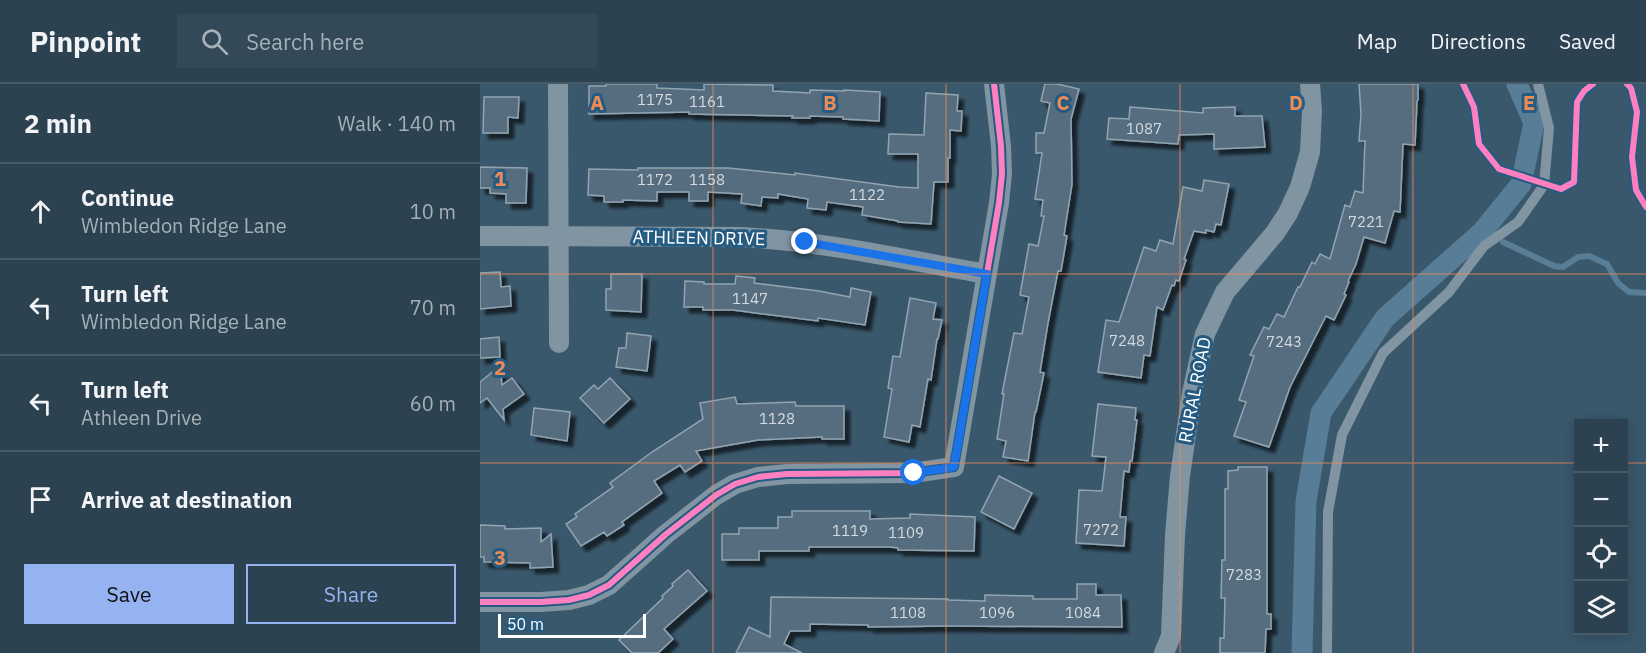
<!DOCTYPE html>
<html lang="en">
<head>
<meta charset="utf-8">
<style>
	:root { --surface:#2c4251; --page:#344958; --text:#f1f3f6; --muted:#a6b0b7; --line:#485b68; --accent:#95b2f1 }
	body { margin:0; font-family:"IBM Plex Sans",sans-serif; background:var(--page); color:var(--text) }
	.controls { position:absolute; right:18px; bottom:18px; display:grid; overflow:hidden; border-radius:0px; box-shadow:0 3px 15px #0003 }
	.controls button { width:54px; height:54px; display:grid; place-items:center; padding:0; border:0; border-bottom:2px solid var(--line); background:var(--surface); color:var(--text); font:30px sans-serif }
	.scale { position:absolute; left:18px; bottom:15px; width:148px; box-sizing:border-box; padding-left:6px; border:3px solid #fff; border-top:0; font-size:16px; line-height:21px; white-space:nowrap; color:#fff; -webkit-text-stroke:4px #255b81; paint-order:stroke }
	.stop { position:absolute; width:18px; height:18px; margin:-14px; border:4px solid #1a73e8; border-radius:50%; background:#fff }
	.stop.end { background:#1a73e8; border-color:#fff; box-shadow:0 2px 6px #0008 }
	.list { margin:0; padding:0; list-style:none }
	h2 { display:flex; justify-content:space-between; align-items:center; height:78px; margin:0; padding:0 24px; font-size:26px }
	h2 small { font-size:20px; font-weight:400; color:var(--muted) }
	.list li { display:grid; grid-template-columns:39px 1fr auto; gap:18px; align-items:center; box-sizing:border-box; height:96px; padding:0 24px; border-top:2px solid var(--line) }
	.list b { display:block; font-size:22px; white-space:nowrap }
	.list p { margin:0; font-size:20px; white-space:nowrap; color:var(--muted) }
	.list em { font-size:20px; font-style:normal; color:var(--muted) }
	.actions { display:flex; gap:12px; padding:18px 24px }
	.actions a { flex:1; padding:14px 0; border:2px solid var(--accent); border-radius:0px; text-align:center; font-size:21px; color:var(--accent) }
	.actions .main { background:var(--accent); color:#111 }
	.icon { flex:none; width:33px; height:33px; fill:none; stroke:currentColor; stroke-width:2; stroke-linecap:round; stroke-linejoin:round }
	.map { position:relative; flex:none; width:1166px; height:569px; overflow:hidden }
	header { display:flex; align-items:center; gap:36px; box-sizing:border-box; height:84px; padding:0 30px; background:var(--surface); border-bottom:2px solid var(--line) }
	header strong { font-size:28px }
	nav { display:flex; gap:33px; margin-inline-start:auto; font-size:21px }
	.search { width:420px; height:54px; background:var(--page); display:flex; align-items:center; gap:15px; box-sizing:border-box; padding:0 21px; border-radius:0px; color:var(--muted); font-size:22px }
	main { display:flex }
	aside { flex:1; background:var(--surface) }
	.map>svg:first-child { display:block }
</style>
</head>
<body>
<header>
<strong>Pinpoint</strong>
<div class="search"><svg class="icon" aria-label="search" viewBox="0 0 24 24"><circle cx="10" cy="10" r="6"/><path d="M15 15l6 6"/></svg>Search here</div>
<nav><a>Map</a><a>Directions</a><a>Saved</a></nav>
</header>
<main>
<aside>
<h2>2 min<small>Walk · 140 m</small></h2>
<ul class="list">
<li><svg class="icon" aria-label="ahead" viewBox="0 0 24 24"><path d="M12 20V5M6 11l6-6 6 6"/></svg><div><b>Continue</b><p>Wimbledon Ridge Lane</p></div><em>10 m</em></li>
<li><svg class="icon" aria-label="left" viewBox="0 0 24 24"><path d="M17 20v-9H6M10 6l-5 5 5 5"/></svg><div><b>Turn left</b><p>Wimbledon Ridge Lane</p></div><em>70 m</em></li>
<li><svg class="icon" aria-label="left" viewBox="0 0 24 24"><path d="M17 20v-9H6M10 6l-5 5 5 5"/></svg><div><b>Turn left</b><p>Athleen Drive</p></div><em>60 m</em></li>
<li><svg class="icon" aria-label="arrive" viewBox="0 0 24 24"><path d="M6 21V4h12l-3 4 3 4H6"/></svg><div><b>Arrive at destination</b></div></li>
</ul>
<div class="actions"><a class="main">Save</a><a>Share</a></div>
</aside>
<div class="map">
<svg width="1166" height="569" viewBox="0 0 1166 569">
	<defs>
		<filter id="shadow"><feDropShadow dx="5.5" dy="5.5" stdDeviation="1.5" flood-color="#0009"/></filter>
	</defs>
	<rect width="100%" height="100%" fill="#3a586c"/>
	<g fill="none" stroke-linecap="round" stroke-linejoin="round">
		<path stroke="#577d97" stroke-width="6" d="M1023,158L1074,182L1083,183L1098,173L1109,172L1127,180L1138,199L1149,208L1166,209"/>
		<path stroke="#577d97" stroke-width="21" d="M822,569L826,417L841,329L905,234L1002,148L1041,100L1054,39L1037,0"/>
	</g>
	<g fill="#556d7e" stroke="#93a4b1" stroke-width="1.5" filter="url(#shadow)">
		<path d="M126,0H177V4L224,6V0L293,1V7L330,9V6L364,7V6L400,8L399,37L363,35V33L330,32V34H312L313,32L209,30V28L109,30V2H126Z"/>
		<path d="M565,0H577L599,5L591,35L592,100L584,151L587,152L581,187H578L568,239L560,288L564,289L556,328H555L548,377L523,373L526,357L517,355L524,310H522L534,249L542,250L549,213L540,211L549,160L558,162L564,132H561L563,116L555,115L562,69H556V49H564L570,19L561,17Z"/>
		<path d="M879,0H938V16L937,17L935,61L923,60L920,128L914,127L905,159L884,153L876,180L868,197L869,198L864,210L866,211L854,236L846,232L810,303L789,363L754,352L766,318L759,316L774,272L770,271L784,243L789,245L797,230L804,233L818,203H820L832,178L835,180L840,170L850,175L865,121L870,123L875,107L883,109L885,57H879L881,30Z"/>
		<path d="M446,9L478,11L477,27H482L481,47L470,46V74H468V98H454L451,140L418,138V137L382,131L383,123L347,118L346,126L327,124L328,115L298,110V114L282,113L281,122L261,119L262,110L228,108V117H209V108H177V117L143,116V118H124V112L108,111L109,85L158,86V84H248L315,91V89L419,103L438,104V70H408L409,50L444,51Z"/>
		<path d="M4,13H39L38,34L28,33V49H3Z"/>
		<path d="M650,23L723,29V24L755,23V32H782L785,63L734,65V50L699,51L698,60L627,55L629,34L649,35Z"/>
		<path d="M0,83L47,84L46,119H26V110L10,109V104H0Z"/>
		<path d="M724,96L749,100L741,141L736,140L734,148L726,146V149L714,147L704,175L706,176L699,197L696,196L694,202L692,201L683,226L677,223L670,272L664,271L661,294L618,288L626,236L639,238L664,163L676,167L680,156L693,160L703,103L722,107Z"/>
		<path d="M20,188L21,203L30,202L31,222L0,225V189Z"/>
		<path d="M131,190H162L161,228L126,226V205H131Z"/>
		<path d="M256,192L275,194L274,199L339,207L370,213L371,204L391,208L385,241L338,234V237L253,226H223V223H204L205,197L224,198V200H255Z"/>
		<path d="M430,214L456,219L453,235L462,236L458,255H457L451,296L448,295L440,343L432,341L429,358L404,353L412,305L408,304L413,272L420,273Z"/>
		<path d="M147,249L171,252L167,287L136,283L139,264H146Z"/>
		<path d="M19,253L20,273L0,274V255Z"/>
		<path d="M20,282L22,301L32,294L44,310L23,325L24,336L7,314L0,319V298Z"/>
		<path d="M130,294L150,315L124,339L100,314L114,301L118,305Z"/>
		<path d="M255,313L257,320L315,318L316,322H364V355H342V353L278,356L216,367L222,377L205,388L200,381L174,397L182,409L142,438L144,441L127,452L124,448L101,462L86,440L97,433L95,430L133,403L130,399L172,368L223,335L220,319Z"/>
		<path d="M618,320L656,324L655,336H657L652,377H650L649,388L644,387L640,433H646L644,462L596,459L599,406L622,407L626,373L612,372Z"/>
		<path d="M54,324L90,328L87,357L51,351Z"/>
		<path d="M758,383H787V530H791V545H786L785,569H740V554H744L745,514H741L742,476H745V405H748V387L758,386Z"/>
		<path d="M519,392L552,409L534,445L501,428Z"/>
		<path d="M312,427H390V435L430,434V430L495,433L494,467L418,466V464L410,463H329V467H279V476H242V450H259V444H298V433H312Z"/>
		<path d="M0,441L25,442V445L61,444V458L71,450L73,483L50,484V479L4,478V473H0Z"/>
		<path d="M208,486L227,507L184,545L193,555L178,569H152L139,556L183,514L182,512L193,502L192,500Z"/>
		<path d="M597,500H616V511H641L642,543L468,542L388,543V541L330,540V547H310L304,560L322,569H256L269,543L290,553L291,513L468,515V516L505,517V511L553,512V515H597Z"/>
	</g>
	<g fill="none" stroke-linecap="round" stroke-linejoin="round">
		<path stroke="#8094a2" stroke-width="10" d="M847,569L848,428L862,351L903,269L969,208L1004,162L1038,138L1064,101L1069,44L1058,0"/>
		<g stroke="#8094a2" stroke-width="20">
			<path d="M78,0L79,259"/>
			<path d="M0,152L261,153C343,157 426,176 507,190"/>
			<path d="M0,518H61L89,516L109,511L129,501L185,451L236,411L255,400L278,393L307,390L433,389L474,383L519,119L522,90L521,62L514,0"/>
			<path d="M684,569L691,552L695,451L700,392L712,309L725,250L745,208L795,149L808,129L820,103L830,68L832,27L830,0"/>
		</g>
		<defs>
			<g id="cycleway">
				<path d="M983,0L994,23L999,60L1019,85L1081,105L1094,98L1097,18L1104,7L1113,0"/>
				<path d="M1147,0L1151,4L1157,28L1152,73L1156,106L1166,123"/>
				<path d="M0,518H61L89,516L109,511L129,501L185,451L236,411L255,400L278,393L307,390L433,389L474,383L519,119L522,90L521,62L514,0"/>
			</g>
		</defs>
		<use href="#cycleway" stroke="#255b81" stroke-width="10"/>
		<use href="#cycleway" stroke="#ff80c0" stroke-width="6"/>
	</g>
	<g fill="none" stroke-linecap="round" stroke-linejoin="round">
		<path stroke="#1a73e8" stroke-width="8" d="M325,158L507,190L474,383L434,389"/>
	</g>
	<path fill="none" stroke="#ef8b55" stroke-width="1.5" stroke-opacity="0.55" d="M233,0V569M466,0V569M700,0V569M933,0V569M0,190H1166M0,379H1098M1144,379H1166"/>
	<g text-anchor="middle" stroke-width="6" stroke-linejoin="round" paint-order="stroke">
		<g font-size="15" fill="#d4dadf">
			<text x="175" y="21">1175</text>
			<text x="227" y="23">1161</text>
			<text x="664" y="50">1087</text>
			<text x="175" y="101">1172</text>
			<text x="227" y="101">1158</text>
			<text x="387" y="116">1122</text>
			<text x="886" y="143">7221</text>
			<text x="270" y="220">1147</text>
			<text x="647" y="262">7248</text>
			<text x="804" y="263">7243</text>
			<text x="297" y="340">1128</text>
			<text x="621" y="451">7272</text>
			<text x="370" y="452">1119</text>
			<text x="426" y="454">1109</text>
			<text x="764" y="496">7283</text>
			<text x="428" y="534">1108</text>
			<text x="517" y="534">1096</text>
			<text x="603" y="534">1084</text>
		</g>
		<g font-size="18" fill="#fff" stroke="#255b81">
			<text transform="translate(219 154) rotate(1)" y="6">ATHLEEN DRIVE</text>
			<text transform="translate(715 306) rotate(-79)" y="6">RURAL ROAD</text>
		</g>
	</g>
	<g font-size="20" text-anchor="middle" font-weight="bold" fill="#ef8b55" stroke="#255b81" stroke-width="6" stroke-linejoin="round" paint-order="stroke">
		<text x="117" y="26">A</text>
		<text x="350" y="26">B</text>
		<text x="583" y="26">C</text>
		<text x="816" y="26">D</text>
		<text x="1049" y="26">E</text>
		<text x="20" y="102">1</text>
		<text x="20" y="291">2</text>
		<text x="20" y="481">3</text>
	</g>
</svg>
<div class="controls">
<button>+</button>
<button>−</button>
<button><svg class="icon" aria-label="locate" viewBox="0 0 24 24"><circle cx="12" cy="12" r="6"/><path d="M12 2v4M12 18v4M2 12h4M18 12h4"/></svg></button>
<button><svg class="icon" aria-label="layers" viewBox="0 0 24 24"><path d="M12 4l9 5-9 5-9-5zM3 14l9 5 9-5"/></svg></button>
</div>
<div class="scale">50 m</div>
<div class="stop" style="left:434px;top:389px"></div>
<div class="stop end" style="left:325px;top:158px"></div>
</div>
</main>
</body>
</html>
